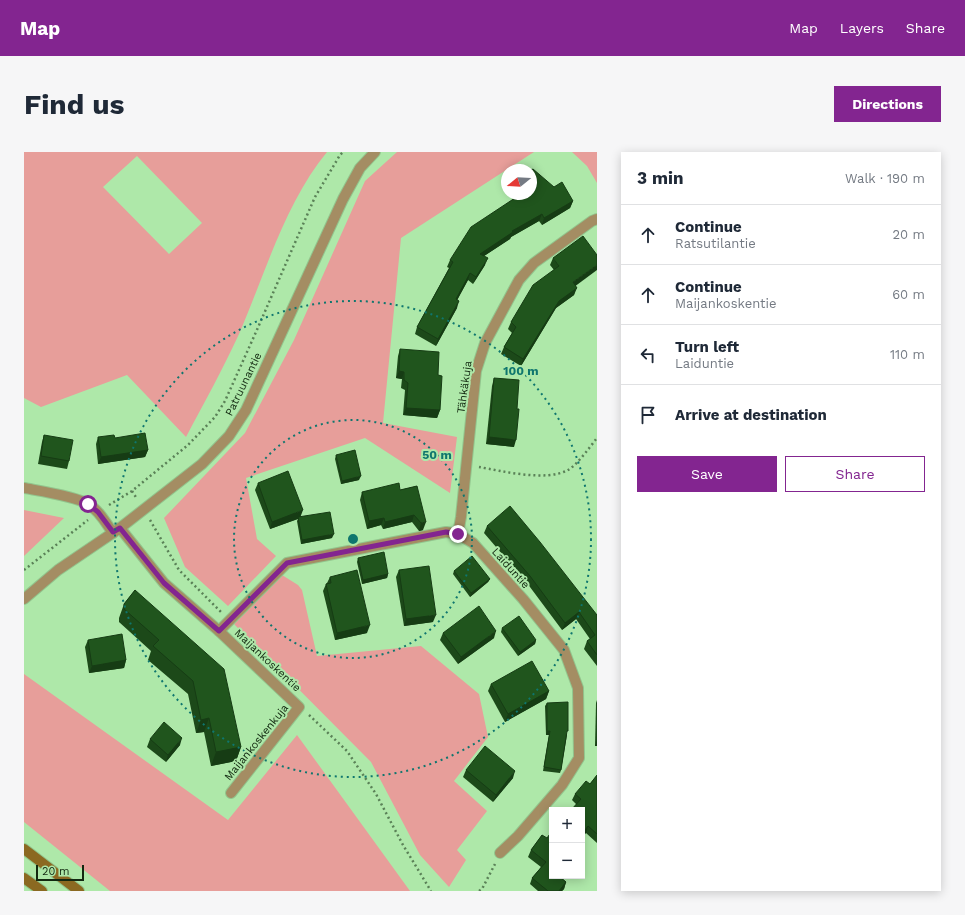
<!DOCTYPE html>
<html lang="en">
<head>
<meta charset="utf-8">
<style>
	:root { --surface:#fff; --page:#f6f6f7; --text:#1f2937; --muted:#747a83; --line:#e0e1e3; --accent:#832590 }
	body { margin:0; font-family:"Work Sans",sans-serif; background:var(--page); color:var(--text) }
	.controls { position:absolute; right:12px; bottom:12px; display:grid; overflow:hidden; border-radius:0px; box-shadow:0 2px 10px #0003 }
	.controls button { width:36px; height:36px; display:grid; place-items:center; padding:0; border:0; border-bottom:1px solid var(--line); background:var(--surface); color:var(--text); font:20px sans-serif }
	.compass { position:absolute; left:477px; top:12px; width:36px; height:36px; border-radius:50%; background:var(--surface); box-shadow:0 2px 10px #0003; rotate:252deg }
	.scale { position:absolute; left:12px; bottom:10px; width:48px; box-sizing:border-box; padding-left:4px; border:2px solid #122810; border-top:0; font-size:11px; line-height:14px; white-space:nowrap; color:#122810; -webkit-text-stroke:3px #aee8a9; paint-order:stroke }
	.stop { position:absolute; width:12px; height:12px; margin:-9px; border:3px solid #832590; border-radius:50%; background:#fff }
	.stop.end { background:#832590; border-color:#fff; box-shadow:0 1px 4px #0008 }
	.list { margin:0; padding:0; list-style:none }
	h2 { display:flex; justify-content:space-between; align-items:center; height:52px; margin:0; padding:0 16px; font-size:17px }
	h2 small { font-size:13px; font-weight:400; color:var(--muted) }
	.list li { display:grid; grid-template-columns:26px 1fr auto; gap:12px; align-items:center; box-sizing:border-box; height:60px; padding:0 16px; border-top:1px solid var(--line) }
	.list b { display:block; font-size:15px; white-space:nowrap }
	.list p { margin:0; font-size:13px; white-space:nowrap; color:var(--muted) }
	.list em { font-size:13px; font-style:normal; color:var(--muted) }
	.actions { display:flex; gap:8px; padding:12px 16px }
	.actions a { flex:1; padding:9px 0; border:1px solid var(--accent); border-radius:0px; text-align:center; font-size:14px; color:var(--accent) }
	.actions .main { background:var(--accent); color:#fff }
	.icon { flex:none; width:22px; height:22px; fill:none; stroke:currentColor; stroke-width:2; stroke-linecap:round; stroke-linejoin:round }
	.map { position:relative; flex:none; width:573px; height:739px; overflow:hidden; border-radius:0px }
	header { display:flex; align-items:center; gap:24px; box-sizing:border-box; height:56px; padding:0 20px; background:var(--accent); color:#fff }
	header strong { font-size:19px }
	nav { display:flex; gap:22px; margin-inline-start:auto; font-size:14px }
	.intro { display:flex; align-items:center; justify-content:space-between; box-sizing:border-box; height:96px; padding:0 24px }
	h1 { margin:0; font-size:28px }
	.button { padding:10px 18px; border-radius:0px; background:var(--accent); color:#fff; font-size:14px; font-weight:700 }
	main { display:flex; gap:24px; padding:0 24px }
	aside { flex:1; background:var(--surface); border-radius:0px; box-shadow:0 2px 10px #0003 }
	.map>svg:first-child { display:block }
</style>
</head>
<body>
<header>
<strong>Map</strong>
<nav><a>Map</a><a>Layers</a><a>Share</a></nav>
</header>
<div class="intro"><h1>Find us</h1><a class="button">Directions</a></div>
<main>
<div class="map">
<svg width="573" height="739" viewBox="0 0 573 739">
	<rect width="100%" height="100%" fill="#aee8a9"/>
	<g fill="#e79e9a" fill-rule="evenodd">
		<path d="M0,0H303C261,51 241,122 215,182C199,217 180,251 162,285L103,223L17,255L0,246ZM113,4L178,71L145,102L79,35Z"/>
		<path d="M373,0H510L377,86L359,271L433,285L426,341L341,286L222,326L233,387L252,404L204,454L161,415L140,366L221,281L270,188L341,29Z"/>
		<path d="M548,0H573V31L563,14Z"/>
		<path d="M0,358L40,366L0,404Z"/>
		<path d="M258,423L274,433L278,438L293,504L397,494L455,542L464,585L430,629L463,659L433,698L442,708L425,735L396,703L347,610L210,472Z"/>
		<path d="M0,522L204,668L273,583L386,739H86L0,670Z"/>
	</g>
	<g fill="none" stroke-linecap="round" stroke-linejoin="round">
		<defs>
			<g id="minor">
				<path d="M0,336C16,339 51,344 64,352C75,358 82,371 89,381"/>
				<path d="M96,376L140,431L195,479L275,555L207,641"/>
				<path d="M434,382L437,365L452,219L461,191L495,128L510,111L568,69L573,67"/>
				<path d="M195,479L263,411L422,380L434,382L449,391L499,447L540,498L554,536L555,606L538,633L494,684L476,701"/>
			</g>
			<path id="tertiary" d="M0,447L34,418L96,376L178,312L205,284L222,258L319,47L336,16L351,0"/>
			<g id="secondary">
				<path d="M0,697L55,739"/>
				<path d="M0,726L18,739"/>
			</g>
		</defs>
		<use href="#minor" stroke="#92c58d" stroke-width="12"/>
		<use href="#tertiary" stroke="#92c58d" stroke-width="12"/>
		<use href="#secondary" stroke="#92c58d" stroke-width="12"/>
		<g stroke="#5a8157" stroke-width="2.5" stroke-dasharray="2 3" stroke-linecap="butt">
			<path d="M455,315C478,319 522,330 544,318C554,312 565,296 573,286"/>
			<path d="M108,339L113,347"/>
			<path d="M85,353L108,339L164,293L191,265L201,249L232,180L291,45L316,3L319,0"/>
			<path d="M126,368L155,418L197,460"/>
			<path d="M0,418L64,368"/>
			<path d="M285,563L323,599L352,642L379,693L407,739"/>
			<path d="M455,739L458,737L471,712"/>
		</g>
		<use href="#minor" stroke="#a48d63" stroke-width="10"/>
		<use href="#tertiary" stroke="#a48d63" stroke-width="10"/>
		<use href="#secondary" stroke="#8b6921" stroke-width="10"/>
	</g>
	<g fill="#1c4919">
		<path d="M530,35L549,49L546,56L518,73L515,69L487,85L486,87L460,104L461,113L449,132L444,128L433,148V156L412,194L391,182L393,175L425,116L423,115L426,108L490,47L487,42H507Z"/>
		<path d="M529,106L552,134L550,143L532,156L497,214L477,202L480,195L488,181L484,177L487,170L530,118L526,113Z"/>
		<path d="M376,197L414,223L416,258L413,266L379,263L381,238L377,236L378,227L372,226L374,204Z"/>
		<path d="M470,226L490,295L462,292L468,234Z"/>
		<path d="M20,283L45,309L43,317L14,312L18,290Z"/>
		<path d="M74,285L91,286L124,298L121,305L74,312L72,292Z"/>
		<path d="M312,303L335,328L317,332L311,307Z"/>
		<path d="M234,331L276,365L308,386L277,392L273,369L274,367L246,377L231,338Z"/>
		<path d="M393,334L399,378L395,379L388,370L359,377L357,373L343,377L336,348L338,340L376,338Z"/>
		<path d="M463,374L573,463V514L560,497L563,489L566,487L552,467L538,478L503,431L460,381Z"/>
		<path d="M334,406L364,422L363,426L338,432L333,410Z"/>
		<path d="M375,418L409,470L380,474L372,425Z"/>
		<path d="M430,419L466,427L464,430L446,445L429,422Z"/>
		<path d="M306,425L343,481L311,488L299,439L302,432L303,431Z"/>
		<path d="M111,438L217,595L212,609L187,614L180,580L172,581L164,542L124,508L127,499L95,470V466L100,452Z"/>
		<path d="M478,476L512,488L511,492L494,504L477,480Z"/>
		<path d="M419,481L470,486L434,512L416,488Z"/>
		<path d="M64,488L102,508L100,516L65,521L61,495Z"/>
		<path d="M467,532L525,539L522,547L481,570L464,539Z"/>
		<path d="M573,548V594H571L572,551Z"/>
		<path d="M523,551L543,583L537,618L536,621L519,619L525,583H522L521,554Z"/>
		<path d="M126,587L156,593L142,610L123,595Z"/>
		<path d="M442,618L489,626L469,650L439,625Z"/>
		<path d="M573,623V691L562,681L552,652L548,648L551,642L566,632Z"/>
		<path d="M518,683L536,725L542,730L540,737L538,739H514L506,732L508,726L517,715L504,705L507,698Z"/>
	</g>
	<g fill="#163c14">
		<path d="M549,49L546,56L518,73L520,66Z"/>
		<path d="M518,62L515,69L487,85L486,87L454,108L456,102L488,79Z"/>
		<path d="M464,106L461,113L449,132L452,125Z"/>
		<path d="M573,113V118L546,138L549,130Z"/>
		<path d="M446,121L444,128L430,154L432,147Z"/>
		<path d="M553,136L550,143L532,156L497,214L499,207L535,149Z"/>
		<path d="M435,149L433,156L412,194L414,187Z"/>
		<path d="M375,219L380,220L378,227L372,226Z"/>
		<path d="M382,256L416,258L413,266L379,263Z"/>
		<path d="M465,285L492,288L490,295L462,292Z"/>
		<path d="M124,298L121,305L74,312L77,305Z"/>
		<path d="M337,324L335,328L317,332L318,329Z"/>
		<path d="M279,358L276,366L246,377L248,370Z"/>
		<path d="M390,363L388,370L359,377L361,370Z"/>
		<path d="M360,366L357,373L343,377L345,369Z"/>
		<path d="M402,370L399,378L395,379L397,371Z"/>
		<path d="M310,382L308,386L277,392L278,388Z"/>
		<path d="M364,422L363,426L338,432L339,428Z"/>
		<path d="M466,427L464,430L446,445L447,441Z"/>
		<path d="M555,460L552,467L538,478L541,471Z"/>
		<path d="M412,463L409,470L380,474L382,467Z"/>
		<path d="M346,473L343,481L311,488L313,481Z"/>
		<path d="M472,479L470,486L434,512L437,505Z"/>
		<path d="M512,488L511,492L494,504L496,500Z"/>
		<path d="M102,508L100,516L65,521L68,514Z"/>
		<path d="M525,539L522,547L481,570L484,562Z"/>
		<path d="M185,566L180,580L172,581L177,568Z"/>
		<path d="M523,579H526L525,583H522Z"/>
		<path d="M158,586L156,593L142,610L144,603Z"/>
		<path d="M573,588V594H571Z"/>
		<path d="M217,595L212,609L187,614L192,600Z"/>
		<path d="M491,619L489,626L469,650L472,643Z"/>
		<path d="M564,674L562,681L558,686V682Z"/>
		<path d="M542,730L540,737L538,739H535Z"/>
	</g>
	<g fill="#20551d" stroke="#163c14">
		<path d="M509,17L530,35L538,30L549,49L520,66L518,62L488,79L489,80L456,102L464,106L452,125L446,121L432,147L435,149L414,187L393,175L429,110L426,108L447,75L494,44L493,42H507V18Z"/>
		<path d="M559,84L573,103V113L549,130L553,136L535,149L499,207L480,195L492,175L487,170L509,133L535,114L529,106Z"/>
		<path d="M376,197L415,200L414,223L418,224L416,258L382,256L384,231L380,228V220L375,219Z"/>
		<path d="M470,226L495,228L493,257H495L492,288L465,285Z"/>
		<path d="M121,281L124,298L77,305L74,285L90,283L91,286Z"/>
		<path d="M20,283L49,288L45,309L17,304Z"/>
		<path d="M331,298L337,324L318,329L312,303Z"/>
		<path d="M264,319L279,358L248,370L234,331Z"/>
		<path d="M375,331L376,338L393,334L402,370L397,371L390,363L361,370L360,366L345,369L338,340Z"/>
		<path d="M486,354L516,390L573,463V503L563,489L571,483L555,460L541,471L506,424L463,374Z"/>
		<path d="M306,360L310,382L278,388L274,365Z"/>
		<path d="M360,400L364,422L339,428L334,406Z"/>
		<path d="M448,404L466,427L447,441L430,419Z"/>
		<path d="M405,414L412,463L382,467L375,418Z"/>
		<path d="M333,418L346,473L313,481L302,432L307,431L306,425Z"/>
		<path d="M111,438L200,517L217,595L192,600L185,566L177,568L169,529L129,494L135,488L100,457V452Z"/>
		<path d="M455,454L472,479L437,505L419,481Z"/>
		<path d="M495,464L512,488L496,500L478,476Z"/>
		<path d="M98,482L102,508L68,514L64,488Z"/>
		<path d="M508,509L525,539L484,562L467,532Z"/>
		<path d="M544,550V579H543L537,618L520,615L526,579H523V551Z"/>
		<path d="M140,570L158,586L144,603L126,587Z"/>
		<path d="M461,594L491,619L472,643L442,618Z"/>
		<path d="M573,623V682L564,674L558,682V658H547L557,647L551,642L562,629L566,632Z"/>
		<path d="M528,679V724H535L542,730L535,739H524L508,726L522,710L507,698L518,683L523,686Z"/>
	</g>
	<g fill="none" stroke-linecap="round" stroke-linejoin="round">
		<path stroke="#832590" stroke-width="5" d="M64,352L74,360L89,380L96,376L140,431L195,479L263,411L422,380L434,382"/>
	</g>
	<g fill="none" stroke="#0f766e" stroke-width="2" stroke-dasharray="2 4">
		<circle cx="329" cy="387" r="119"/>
		<circle cx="329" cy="387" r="238"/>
	</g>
	<g text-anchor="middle" stroke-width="4" stroke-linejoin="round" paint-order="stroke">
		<g font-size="11" fill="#122810" stroke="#aee8a9">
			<text transform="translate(219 232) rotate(-64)" y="4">Patruunantie</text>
			<text transform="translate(440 235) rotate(-82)" y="4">Tähkäkuja</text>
			<text transform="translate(487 416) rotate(48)" y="4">Laiduntie</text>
			<text transform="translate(244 508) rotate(43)" y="4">Maijankoskentie</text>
			<text transform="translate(232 590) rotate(-51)" y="4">Maijankoskenkuja</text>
		</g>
	</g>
	<circle cx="329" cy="387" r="6" fill="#0f766e" stroke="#aee8a9" stroke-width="2"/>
	<g font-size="12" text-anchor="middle" font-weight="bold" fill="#0f766e" stroke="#aee8a9" stroke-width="4" stroke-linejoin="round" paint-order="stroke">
		<text x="497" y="223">100 m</text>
		<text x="413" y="307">50 m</text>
	</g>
</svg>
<div class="controls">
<button>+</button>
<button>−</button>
</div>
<svg class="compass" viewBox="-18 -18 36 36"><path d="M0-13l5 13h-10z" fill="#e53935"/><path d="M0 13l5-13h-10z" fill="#747a83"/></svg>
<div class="scale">20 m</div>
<div class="stop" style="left:64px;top:352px"></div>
<div class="stop end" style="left:434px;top:382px"></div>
</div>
<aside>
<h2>3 min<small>Walk · 190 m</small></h2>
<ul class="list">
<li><svg class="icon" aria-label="ahead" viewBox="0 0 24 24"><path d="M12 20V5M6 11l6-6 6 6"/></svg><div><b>Continue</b><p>Ratsutilantie</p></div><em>20 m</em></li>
<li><svg class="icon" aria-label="ahead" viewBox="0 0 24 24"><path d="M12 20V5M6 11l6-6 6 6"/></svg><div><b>Continue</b><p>Maijankoskentie</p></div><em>60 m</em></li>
<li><svg class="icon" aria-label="left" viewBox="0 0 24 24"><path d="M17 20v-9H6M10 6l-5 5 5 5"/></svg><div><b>Turn left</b><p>Laiduntie</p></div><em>110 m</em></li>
<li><svg class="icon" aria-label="arrive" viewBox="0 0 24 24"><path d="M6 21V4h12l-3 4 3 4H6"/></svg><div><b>Arrive at destination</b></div></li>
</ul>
<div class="actions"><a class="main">Save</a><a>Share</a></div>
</aside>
</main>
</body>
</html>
